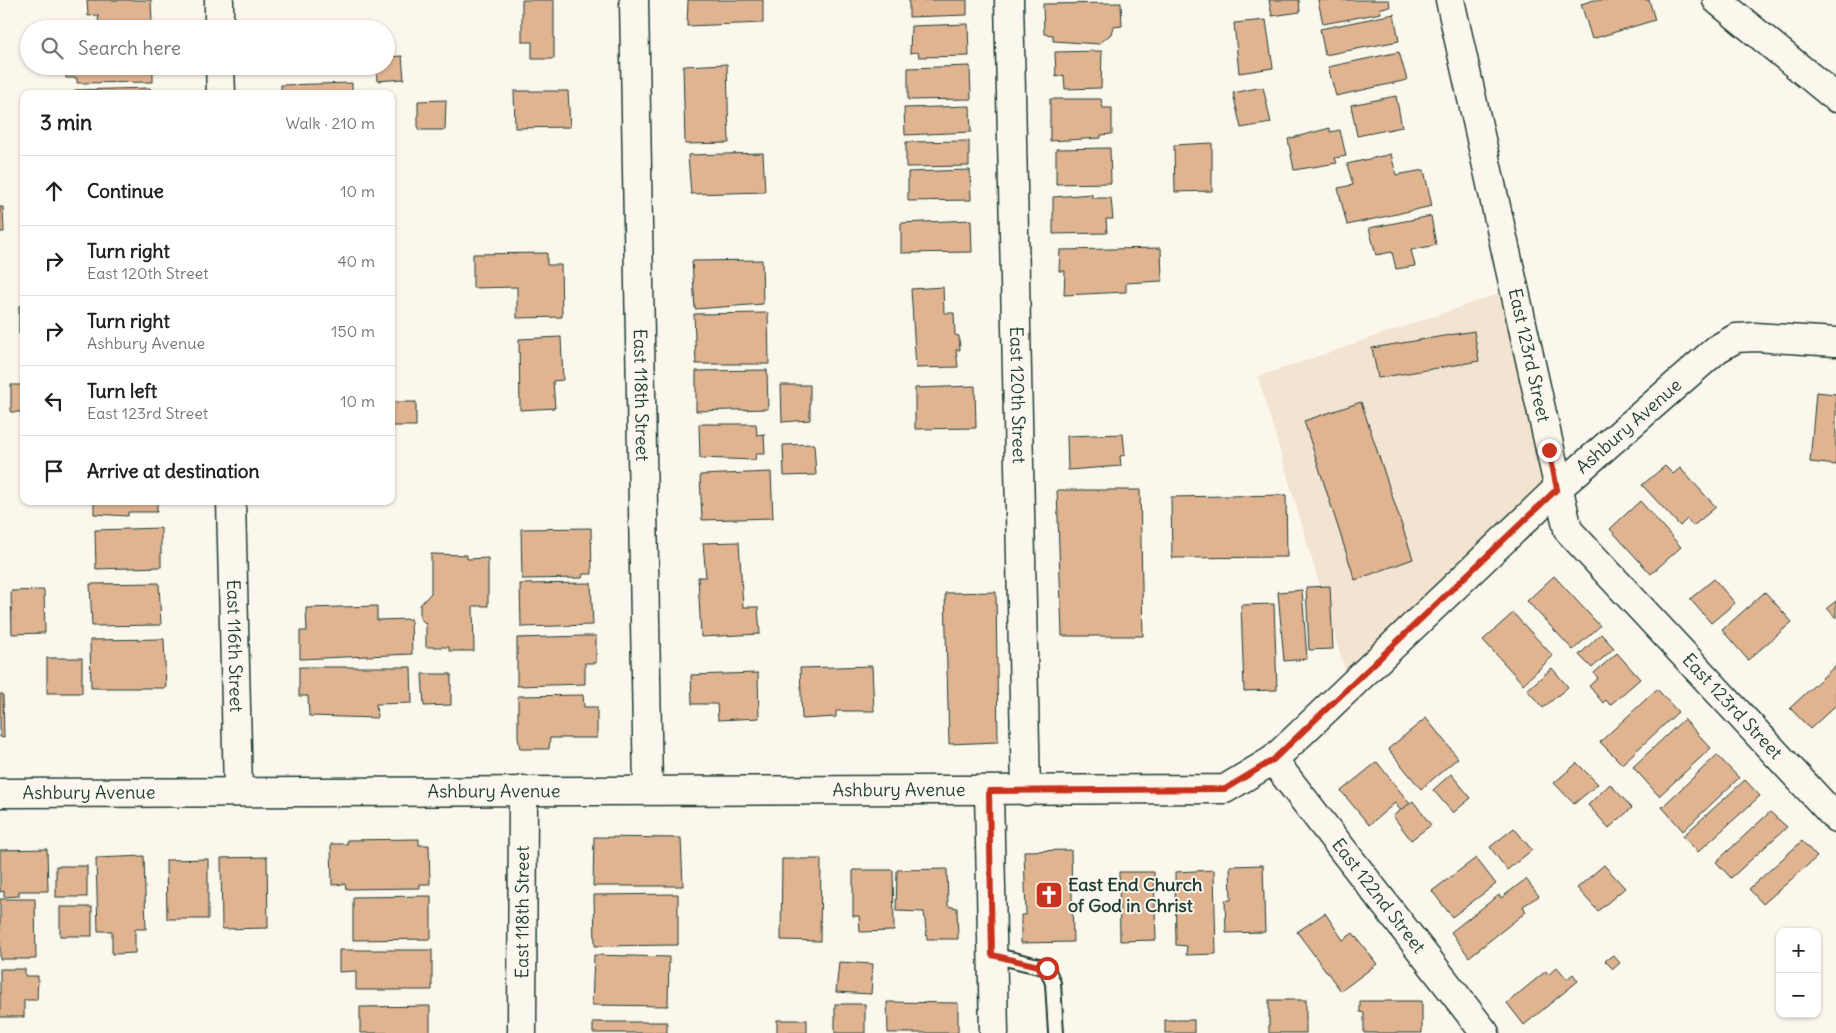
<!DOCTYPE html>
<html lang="en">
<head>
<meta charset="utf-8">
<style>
	:root { --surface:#fff; --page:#f2f2f2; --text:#202124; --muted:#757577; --line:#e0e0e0 }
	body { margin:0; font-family:Delius,sans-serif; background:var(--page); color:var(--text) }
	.controls { position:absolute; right:15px; bottom:15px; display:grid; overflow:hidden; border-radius:10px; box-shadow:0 1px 4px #0004 }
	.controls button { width:45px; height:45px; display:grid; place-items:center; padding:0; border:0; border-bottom:1px solid var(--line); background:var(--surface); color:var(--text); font:25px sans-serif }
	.stop { position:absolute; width:15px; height:15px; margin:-11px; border:4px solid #c8321e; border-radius:50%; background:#fff }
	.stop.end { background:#c8321e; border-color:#fff; box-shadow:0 1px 5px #0008 }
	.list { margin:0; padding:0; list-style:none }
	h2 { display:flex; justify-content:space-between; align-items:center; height:65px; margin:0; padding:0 20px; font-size:21px }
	h2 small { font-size:16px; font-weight:400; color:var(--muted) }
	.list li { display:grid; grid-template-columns:32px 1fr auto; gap:15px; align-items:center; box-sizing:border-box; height:70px; padding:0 20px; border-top:1px solid var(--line) }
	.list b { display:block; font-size:19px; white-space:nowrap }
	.list p { margin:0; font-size:16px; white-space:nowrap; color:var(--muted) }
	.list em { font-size:16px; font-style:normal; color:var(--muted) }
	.icon { flex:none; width:28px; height:28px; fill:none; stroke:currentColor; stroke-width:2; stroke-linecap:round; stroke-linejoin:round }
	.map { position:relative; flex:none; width:1836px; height:1033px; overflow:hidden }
	.search { position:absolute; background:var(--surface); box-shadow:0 1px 4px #0004; left:20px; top:20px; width:375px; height:55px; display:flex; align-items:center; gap:12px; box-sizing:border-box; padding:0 18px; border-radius:28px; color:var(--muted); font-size:19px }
	.panel { position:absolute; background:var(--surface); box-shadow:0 1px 4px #0004; left:20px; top:90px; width:375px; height:415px; border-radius:10px }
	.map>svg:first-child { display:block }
</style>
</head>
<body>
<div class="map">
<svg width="1836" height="1033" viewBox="0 0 1836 1033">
	<rect width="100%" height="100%" fill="#fbf7ec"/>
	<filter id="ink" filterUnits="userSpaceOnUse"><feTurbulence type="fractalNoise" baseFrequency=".02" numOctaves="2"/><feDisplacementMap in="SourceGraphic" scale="10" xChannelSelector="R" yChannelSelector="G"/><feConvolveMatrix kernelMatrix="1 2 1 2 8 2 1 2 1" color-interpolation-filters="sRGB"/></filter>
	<g filter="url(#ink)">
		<path fill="#f3e3d1" d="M1513,289L1557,489L1350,687L1258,377Z"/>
		<g fill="#e0b391" stroke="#1f3d34">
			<path d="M87,0H151L152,24L99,25L98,15L88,16Z"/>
			<path d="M522,0H554V59H532V42H522Z"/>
			<path d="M688,0H763V23L687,26Z"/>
			<path d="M909,0H967V15L909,17Z"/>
			<path d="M1269,0H1299L1300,12L1272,16Z"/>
			<path d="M1318,0H1389L1390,7L1380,8L1381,13L1323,24Z"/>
			<path d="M1594,0H1649L1655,20L1592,39L1581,4Z"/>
			<path d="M1121,3L1122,26L1113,27L1111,34L1099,44L1053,41V35L1044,34L1043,4Z"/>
			<path d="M1394,14L1399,41L1325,55L1320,29Z"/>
			<path d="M1266,20L1273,68L1239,73L1234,23Z"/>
			<path d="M968,24L969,56L919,57L918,52L910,53L911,26Z"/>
			<path d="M1102,51L1101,88L1065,89L1064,75L1056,77L1055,52Z"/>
			<path d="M1399,52L1407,80L1336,96L1328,67Z"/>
			<path d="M402,56L404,79L377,81L376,66H386V57Z"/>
			<path d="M727,64L729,143L685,144L683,66Z"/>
			<path d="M66,66H153V82L77,83V78H66Z"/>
			<path d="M970,66L971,99L908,100V68Z"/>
			<path d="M352,83V94H281V85Z"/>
			<path d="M1263,87L1271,123L1241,128L1233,93Z"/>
			<path d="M150,88V94H75V90Z"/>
			<path d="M514,91H568L570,127L515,128Z"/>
			<path d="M1396,96L1402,127L1357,136L1351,105Z"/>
			<path d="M1050,99H1101L1103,108H1112V134L1101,135V138L1050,141Z"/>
			<path d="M446,100L445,130H418V101Z"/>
			<path d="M970,106L971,132L905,135L904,108Z"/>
			<path d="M1330,128V132L1340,130L1346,156L1335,158L1337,163L1294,170L1288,139Z"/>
			<path d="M969,141V166L906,167V142Z"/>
			<path d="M1212,143V191L1175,192L1174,145Z"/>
			<path d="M1110,148L1111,183L1056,184V149Z"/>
			<path d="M763,153L765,192L691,194L688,155Z"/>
			<path d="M1391,154L1396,175L1424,170L1432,206L1347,225L1338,188L1353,185L1347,164Z"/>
			<path d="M970,170L971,200L908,201V172Z"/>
			<path d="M1092,194V198H1111L1113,219H1106L1107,233L1053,234V197Z"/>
			<path d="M0,207H3L4,232H0Z"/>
			<path d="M1431,216L1436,245L1411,250L1415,266L1396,269L1392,252L1376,255L1369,228Z"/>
			<path d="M971,220L972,252L901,253V223Z"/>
			<path d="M1161,248L1162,281L1126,283V292L1064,295L1065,271H1059L1060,250Z"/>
			<path d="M547,253V265H561L562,317L517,318V287L473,288V254Z"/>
			<path d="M762,260L763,304L695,309L692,261Z"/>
			<path d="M943,287L944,313H954L955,335L959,336L960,350H956L958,367L916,368L911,289Z"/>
			<rect x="19" y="306" width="5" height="28"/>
			<path d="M768,313L769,364H696L694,314Z"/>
			<path d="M1474,331L1479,361L1378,378L1372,348Z"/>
			<path d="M561,337L563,380L553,381L555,408L520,410L519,339Z"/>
			<path d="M767,370L768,409L696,411V371Z"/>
			<rect x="11" y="385" width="13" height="27"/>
			<path d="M781,385H810V420L782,422Z"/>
			<path d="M975,386L976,428L915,429V388Z"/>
			<path d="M1816,392L1836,394V465L1810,462Z"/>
			<rect x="391" y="402" width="25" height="24"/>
			<path d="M1361,402L1413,559L1355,580L1304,421Z"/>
			<path d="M699,424H756L757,435L764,434L765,454H756L755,460L700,458Z"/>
			<path d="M1123,434L1125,455L1120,456L1121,466L1068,470L1067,436Z"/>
			<path d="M814,444L816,475L784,476L783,445Z"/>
			<path d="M1665,466L1673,474L1680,468L1716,507L1693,526L1687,519L1680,526L1642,485Z"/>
			<path d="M771,472L773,518L702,520L700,475Z"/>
			<path d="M1057,490H1140L1143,636H1062Z"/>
			<path d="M1286,495L1287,557L1172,558L1171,497Z"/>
			<path d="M94,501H157V512H128V516L94,514Z"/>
			<path d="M1640,501L1681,547L1651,574L1610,529Z"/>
			<path d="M161,528V567L96,569L95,530Z"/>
			<path d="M591,528L592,574H583L582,578L522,579L521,529Z"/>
			<path d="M739,542L743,607H758L760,634L701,637L698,577H706L703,543Z"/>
			<path d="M431,554L467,555V559L488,558V606H473L474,651H449V647H426V624L420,618V605L431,593Z"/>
			<path d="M1554,576L1600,626L1573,650L1527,601Z"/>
			<path d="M1714,579L1735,603L1711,623L1690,599Z"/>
			<path d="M159,583L161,625L92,626L90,584Z"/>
			<path d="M591,583L593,625L521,627L520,584Z"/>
			<path d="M1330,586L1333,649L1309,650L1306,587Z"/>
			<path d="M44,590L45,633L12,634L11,591Z"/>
			<path d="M1302,590L1307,659L1284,661L1278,592Z"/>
			<path d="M996,592L998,742L949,744L945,593Z"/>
			<path d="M1765,592L1792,622L1748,660L1722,630Z"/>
			<path d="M1836,601V618L1827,608Z"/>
			<path d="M1274,604L1277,690L1244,691L1241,605Z"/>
			<path d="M377,606V620L411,619L412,654L300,659V631H307L306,608Z"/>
			<path d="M1513,613L1553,656L1523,684L1483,640Z"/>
			<path d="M1601,634L1614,648L1592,668L1579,655Z"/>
			<path d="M583,636H596V663H585V684L517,686V638Z"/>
			<path d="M164,639L166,688H91L90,640Z"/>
			<path d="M1617,653L1640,679L1610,705L1606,700L1603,703L1589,686L1598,678L1594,673Z"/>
			<rect x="47" y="658" width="35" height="35"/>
			<path d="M1836,665V705L1810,729L1790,708Z"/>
			<path d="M872,666L874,711H836V717L802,719L800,668Z"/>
			<path d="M299,667H411L412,703L376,704L377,718L309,716L308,696H299Z"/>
			<path d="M1552,668L1568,687L1543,708L1527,690Z"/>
			<path d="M758,673L759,718L718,720L717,704H692L691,675Z"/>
			<path d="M422,674H451V705L424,706Z"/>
			<path d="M1657,689L1678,712L1622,764L1600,742Z"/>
			<path d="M0,694H3L4,738L0,737Z"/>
			<path d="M583,695L584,707H597V738H550L549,749H520L518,737V696Z"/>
			<path d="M1426,718L1458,758L1421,789L1388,749Z"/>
			<path d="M1684,719L1711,748L1659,796L1633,767Z"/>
			<path d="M1717,755L1739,778L1683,831L1662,807Z"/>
			<path d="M1377,762L1410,804L1401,811L1395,803L1369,825L1341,791Z"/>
			<path d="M1577,763L1598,784L1574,804L1554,783Z"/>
			<path d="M1451,774L1471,798L1453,813L1433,790Z"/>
			<path d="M1745,780L1760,796L1698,852L1683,836Z"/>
			<path d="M1610,784L1632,808L1609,828L1588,805Z"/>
			<path d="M1413,801L1431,825L1411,840L1393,816Z"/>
			<path d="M1770,812L1787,827L1731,878L1716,862Z"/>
			<path d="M1514,828L1532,850L1507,870L1490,847Z"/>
			<path d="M594,837L681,838L683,886H593Z"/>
			<path d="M419,839V845H429L430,884H420V888L346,889L345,884L332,885L331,844H347V840Z"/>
			<path d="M1802,841L1817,857L1763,904L1749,889Z"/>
			<path d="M47,849L48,891H19V896L4,897V891L0,892V850Z"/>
			<path d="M1071,850L1073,942L1021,943V915H1026L1024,851Z"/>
			<path d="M144,856L146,929H135V953L112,954V931H98L96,858Z"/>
			<path d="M267,857L268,928L222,929L221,858Z"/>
			<path d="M1476,858L1496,884L1452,917L1432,891Z"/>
			<path d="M208,859V919H167L166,860Z"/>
			<path d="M782,859H821L820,941L781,940Z"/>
			<path d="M1263,865L1265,932L1226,933L1225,900H1231L1230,866Z"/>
			<path d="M1604,865L1625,888L1598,911L1577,888Z"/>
			<rect x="56" y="866" width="31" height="31"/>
			<path d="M947,869L948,906L957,908L958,939H927L924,912L896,911L897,870Z"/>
			<path d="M853,870H893L894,931L860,932L859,916H853Z"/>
			<path d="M1214,870L1216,954L1186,955L1187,946L1176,945L1175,872Z"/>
			<path d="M1119,872H1154L1156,940L1120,941Z"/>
			<path d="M1526,879L1539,896L1523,906L1526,912L1469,957L1451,932L1499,895L1501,898Z"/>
			<path d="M678,894V945L595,946L594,895Z"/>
			<path d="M431,896V939L353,940V897Z"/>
			<path d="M0,899H35L36,959H0Z"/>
			<rect x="60" y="907" width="32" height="29"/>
			<path d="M1325,913L1343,940L1353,933L1377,964L1341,991L1297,932Z"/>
			<path d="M339,950H432V990H356V971L339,972Z"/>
			<path d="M594,955L669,957L668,1006L592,1005Z"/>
			<path d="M1613,955L1620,963L1613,969L1605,961Z"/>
			<path d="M839,962L873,964L871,994L836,992Z"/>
			<path d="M1557,967L1567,979L1573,974L1578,981L1524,1025L1507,1003L1546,971L1548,975Z"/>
			<path d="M0,969H25V976H38L37,1000H24V1017H0Z"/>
			<rect x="1269" y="1000" width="37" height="33"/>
			<path d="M1360,1001H1422V1033H1364V1013L1360,1012Z"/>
			<path d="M887,1002L958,1003V1033H888Z"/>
			<rect x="835" y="1004" width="30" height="29"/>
			<path d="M430,1006V1033H360V1007Z"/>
			<rect x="777" y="1020" width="30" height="13"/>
			<rect x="1165" y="1020" width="29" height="13"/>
			<rect x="593" y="1022" width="74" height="11"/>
		</g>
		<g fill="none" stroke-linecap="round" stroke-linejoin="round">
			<defs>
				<path id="lane" d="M992,955L1047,968L1053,983L1056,1033"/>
				<g id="street">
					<path d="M219,0V29"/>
					<path id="s1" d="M634,0L648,790"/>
					<path id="s2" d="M1009,0L1026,791"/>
					<path id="s3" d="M1450,0L1568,530L1836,818"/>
					<path d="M220,66L221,94"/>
					<path id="s4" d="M231,501L238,790"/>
					<path id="s5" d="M1273,760L1485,1033"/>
					<path d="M989,791L994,1033"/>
				</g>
				<g id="secondary">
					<path d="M1717,0L1836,98"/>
					<path id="s6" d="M0,793L1225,789L1273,760L1557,489L1717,349L1736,338L1755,337L1836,342"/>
					<path id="s7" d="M522,1033L523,790"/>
				</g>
			</defs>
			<use href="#lane" stroke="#1f3d34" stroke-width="18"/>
			<use href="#street" stroke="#1f3d34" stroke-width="31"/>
			<use href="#secondary" stroke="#1f3d34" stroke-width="31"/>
			<use href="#lane" stroke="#fbf7ec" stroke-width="14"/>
			<use href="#street" stroke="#fbf7ec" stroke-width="28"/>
			<use href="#secondary" stroke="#fbf7ec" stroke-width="28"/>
		</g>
	</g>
	<g fill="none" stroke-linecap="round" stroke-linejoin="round" filter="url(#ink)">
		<path stroke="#c8321e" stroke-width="6" d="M1047,968L992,955L989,791L1225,789L1273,760L1557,489L1549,450"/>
	</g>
	<defs>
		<symbol id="church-square" viewBox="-11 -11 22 22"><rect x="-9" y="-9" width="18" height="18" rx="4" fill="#c8321e" stroke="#fbf7ec"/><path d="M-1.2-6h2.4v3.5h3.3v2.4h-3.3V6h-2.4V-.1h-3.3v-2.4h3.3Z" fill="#fff"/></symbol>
	</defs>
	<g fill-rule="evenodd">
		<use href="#church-square" x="1033" y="879" width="32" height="32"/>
	</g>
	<g text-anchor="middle" stroke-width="4" stroke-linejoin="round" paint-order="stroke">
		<g font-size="18" fill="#1f3d34" stroke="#fbf7ec">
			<text dy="6" stroke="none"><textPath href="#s3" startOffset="364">East 123rd Street</textPath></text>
			<text dy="6" stroke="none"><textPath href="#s1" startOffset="395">East 118th Street</textPath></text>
			<text dy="6" stroke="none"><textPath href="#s2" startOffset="395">East 120th Street</textPath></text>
			<text dy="6" stroke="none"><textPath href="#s6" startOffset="1769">Ashbury Avenue</textPath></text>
			<text dy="6" stroke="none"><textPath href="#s4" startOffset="145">East 116th Street</textPath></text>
			<text dy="6" stroke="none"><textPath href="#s3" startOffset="784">East 123rd Street</textPath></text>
			<text dy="6" stroke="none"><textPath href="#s6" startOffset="494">Ashbury Avenue</textPath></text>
			<text dy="6" stroke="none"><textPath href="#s6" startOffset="899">Ashbury Avenue</textPath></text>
			<text dy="6" stroke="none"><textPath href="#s6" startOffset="89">Ashbury Avenue</textPath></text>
			<text dy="6" stroke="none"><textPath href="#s5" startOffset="172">East 122nd Street</textPath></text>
			<text dy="6" stroke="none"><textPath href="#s7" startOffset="121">East 118th Street</textPath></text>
		</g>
		<g font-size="18" font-weight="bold" fill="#1f3d34" stroke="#fbf7ec" text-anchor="start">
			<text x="1068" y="891">East End Church<tspan x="1068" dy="21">of God in Christ</tspan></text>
		</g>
	</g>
</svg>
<div class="controls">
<button>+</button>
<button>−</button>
</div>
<div class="stop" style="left:1047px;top:968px"></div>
<div class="stop end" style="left:1549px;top:450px"></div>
<div class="search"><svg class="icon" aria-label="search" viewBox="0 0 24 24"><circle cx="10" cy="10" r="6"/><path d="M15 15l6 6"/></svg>Search here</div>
<section class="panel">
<h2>3 min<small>Walk · 210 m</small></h2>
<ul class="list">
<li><svg class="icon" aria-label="ahead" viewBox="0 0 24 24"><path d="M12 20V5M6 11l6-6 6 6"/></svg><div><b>Continue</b></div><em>10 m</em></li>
<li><svg class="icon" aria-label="right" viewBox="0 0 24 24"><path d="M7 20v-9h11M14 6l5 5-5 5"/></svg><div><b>Turn right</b><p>East 120th Street</p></div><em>40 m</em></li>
<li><svg class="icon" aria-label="right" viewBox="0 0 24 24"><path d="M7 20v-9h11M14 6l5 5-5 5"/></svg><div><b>Turn right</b><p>Ashbury Avenue</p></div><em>150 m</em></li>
<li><svg class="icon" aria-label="left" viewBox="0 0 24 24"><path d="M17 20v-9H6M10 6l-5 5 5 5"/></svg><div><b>Turn left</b><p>East 123rd Street</p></div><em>10 m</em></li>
<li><svg class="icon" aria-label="arrive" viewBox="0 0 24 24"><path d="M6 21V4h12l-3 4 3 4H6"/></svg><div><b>Arrive at destination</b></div></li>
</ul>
</section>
</div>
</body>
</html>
